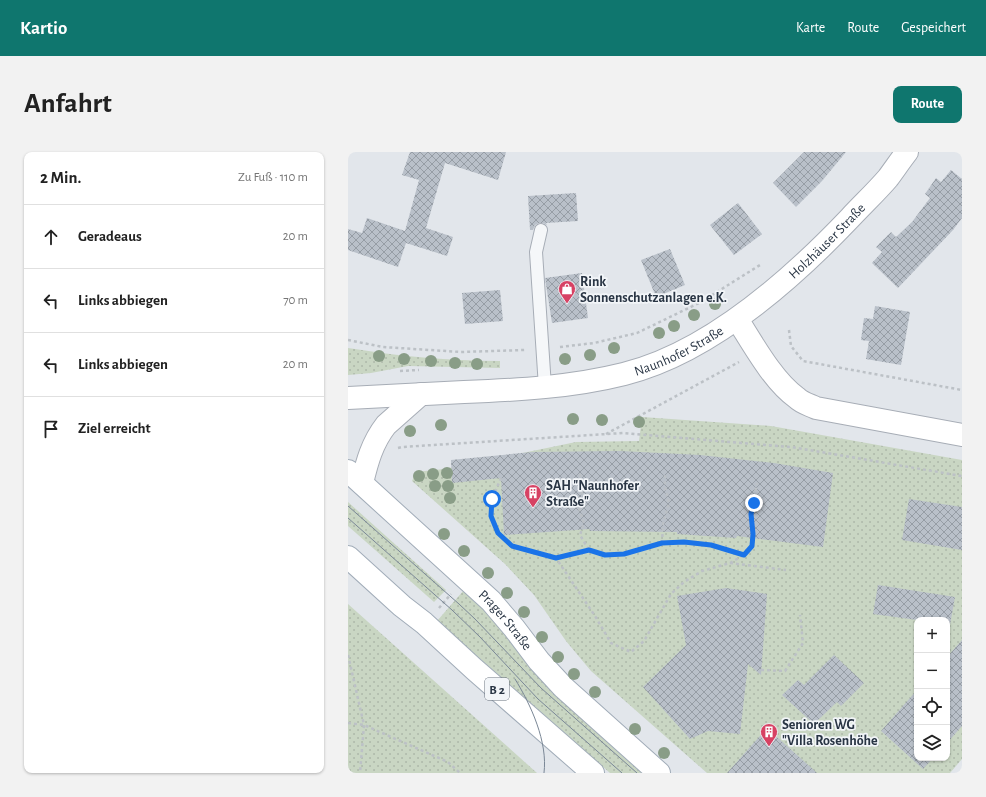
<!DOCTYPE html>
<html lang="de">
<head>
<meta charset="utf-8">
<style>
	:root { --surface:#fff; --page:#f2f2f2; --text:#222; --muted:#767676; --line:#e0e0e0; --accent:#0f766e }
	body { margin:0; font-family:"Alegreya Sans",sans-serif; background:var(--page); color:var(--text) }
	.controls { position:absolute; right:12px; bottom:12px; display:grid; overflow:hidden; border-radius:8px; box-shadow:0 1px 3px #0004 }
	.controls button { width:36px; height:36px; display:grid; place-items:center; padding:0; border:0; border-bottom:1px solid var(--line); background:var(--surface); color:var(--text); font:20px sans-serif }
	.stop { position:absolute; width:12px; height:12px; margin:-9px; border:3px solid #1a73e8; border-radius:50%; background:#fff }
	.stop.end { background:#1a73e8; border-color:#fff; box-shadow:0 1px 4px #0008 }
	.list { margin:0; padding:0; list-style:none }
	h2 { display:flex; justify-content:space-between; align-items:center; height:52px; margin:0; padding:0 16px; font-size:17px }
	h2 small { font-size:13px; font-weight:400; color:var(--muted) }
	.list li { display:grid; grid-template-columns:26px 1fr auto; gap:12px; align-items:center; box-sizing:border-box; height:64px; padding:0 16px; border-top:1px solid var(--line) }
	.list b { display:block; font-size:15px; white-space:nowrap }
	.list em { font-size:13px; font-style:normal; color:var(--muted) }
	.icon { flex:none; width:22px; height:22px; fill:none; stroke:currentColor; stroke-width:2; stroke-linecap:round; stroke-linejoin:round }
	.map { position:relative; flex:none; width:614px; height:621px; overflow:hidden; border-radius:8px }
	header { display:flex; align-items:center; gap:24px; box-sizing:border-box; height:56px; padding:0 20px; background:var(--accent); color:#fff }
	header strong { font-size:19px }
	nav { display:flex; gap:22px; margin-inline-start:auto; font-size:14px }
	.intro { display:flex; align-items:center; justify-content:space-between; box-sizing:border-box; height:96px; padding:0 24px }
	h1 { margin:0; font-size:28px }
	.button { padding:10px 18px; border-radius:8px; background:var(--accent); color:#fff; font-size:14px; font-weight:700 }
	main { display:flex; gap:24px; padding:0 24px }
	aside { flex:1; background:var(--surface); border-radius:8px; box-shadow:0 1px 3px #0004 }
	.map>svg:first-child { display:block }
</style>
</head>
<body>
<header>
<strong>Kartio</strong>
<nav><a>Karte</a><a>Route</a><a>Gespeichert</a></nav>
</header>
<div class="intro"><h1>Anfahrt</h1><a class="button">Route</a></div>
<main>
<aside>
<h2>2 Min.<small>Zu Fuß · 110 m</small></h2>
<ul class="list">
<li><svg class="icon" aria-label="ahead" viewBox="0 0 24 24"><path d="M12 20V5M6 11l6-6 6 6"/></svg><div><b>Geradeaus</b></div><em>20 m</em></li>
<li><svg class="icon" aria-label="left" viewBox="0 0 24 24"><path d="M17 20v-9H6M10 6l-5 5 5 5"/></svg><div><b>Links abbiegen</b></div><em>70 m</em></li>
<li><svg class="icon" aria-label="left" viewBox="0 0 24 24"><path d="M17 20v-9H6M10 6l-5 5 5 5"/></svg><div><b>Links abbiegen</b></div><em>20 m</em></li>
<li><svg class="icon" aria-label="arrive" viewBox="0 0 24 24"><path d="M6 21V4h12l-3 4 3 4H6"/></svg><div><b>Ziel erreicht</b></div></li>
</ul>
</aside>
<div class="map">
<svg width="614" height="621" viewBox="0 0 614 621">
	<defs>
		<pattern id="grass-dots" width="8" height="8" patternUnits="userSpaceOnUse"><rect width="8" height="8" fill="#c9d6c3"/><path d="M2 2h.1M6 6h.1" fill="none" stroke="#adb8a9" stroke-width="1.8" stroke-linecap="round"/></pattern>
		<pattern id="building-cross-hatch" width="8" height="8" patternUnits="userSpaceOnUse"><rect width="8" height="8" fill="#b9c0c9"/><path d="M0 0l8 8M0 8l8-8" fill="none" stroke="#969da5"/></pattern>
	</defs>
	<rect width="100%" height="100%" fill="#e2e6eb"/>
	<g fill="url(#grass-dots)" fill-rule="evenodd">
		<path d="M0,196C50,204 101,209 152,209V216L60,214L23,221L0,223Z"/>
		<path d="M294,265L423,274L614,308V607L602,621H359L243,519L218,489L186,443L157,412L64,329L68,320L96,317L228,290L291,289ZM569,468H599V606H569Z"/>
		<path d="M0,350L98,438L86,450L0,374Z"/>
		<path d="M116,438L136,458L157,483L183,517L207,543L294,621H262L89,469Z"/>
		<path d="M0,452L189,621H0Z"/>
	</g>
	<g fill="url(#building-cross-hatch)">
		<path d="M62,0H158L150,28L97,11L78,76L105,85L99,104L58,91L50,115L0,98V77L14,81L19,66L57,79L71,28L54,23Z"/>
		<path d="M456,0H498L474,29L448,55L425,31Z"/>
		<path d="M603,18L614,27V66L605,78L550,136L524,111L534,100L528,95L543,80L548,85L564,70L582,46L577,42L588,26L593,30Z"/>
		<path d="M228,41L230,69L198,71L199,73L195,71H191L187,73L185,78H182L180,44Z"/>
		<path d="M390,51L414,82L386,103L362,73Z"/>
		<path d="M322,97L337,133L308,145L293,108Z"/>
		<path d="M234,121L240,166L204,171L197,126Z"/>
		<path d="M152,138L155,169L117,172L114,141Z"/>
		<path d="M527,154L562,160L553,213L518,207L521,189L513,188L516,166L525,167Z"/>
		<path d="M272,299L352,303L426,311L485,321L475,395L389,384L388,386L329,382V380L242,379V377L156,383L153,326L104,331L103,308L184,300Z"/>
		<path d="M561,347L614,355V398L554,388Z"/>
		<path d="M530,433L607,445L602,473H599V468H569L525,462Z"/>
		<path d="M378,436L419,442L413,523L400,512L392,582L360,579L342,587L295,535L338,493L329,444Z"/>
		<path d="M614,488V574L599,591V505Z"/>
		<path d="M486,503L516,531L493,554L489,550L466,572L434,543L450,528L456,533Z"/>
		<path d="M569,538V606H585L575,617L533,579Z"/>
		<path d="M419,576L469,621H379Z"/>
	</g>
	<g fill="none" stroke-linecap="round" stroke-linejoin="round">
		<defs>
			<path id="lane" d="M193,78L188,100L197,235"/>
			<g id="secondary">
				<path d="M389,167C405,192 425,229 449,246C454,251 462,253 468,256L614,283"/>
				<path id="s1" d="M0,246C39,244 77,242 116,240C170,238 224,235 276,222C361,201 443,128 502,66C514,53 528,40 540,26C546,18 552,9 559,0"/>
				<path d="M14,331C19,310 24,291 38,273L73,242"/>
			</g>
			<g id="primary">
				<path id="s2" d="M0,319L143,449L166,476L191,509L215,535L311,621"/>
				<path d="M0,405L54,454L76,471L126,517L245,621"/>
			</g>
		</defs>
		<use href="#lane" stroke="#a7adb6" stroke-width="14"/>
		<use href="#secondary" stroke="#a7adb6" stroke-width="24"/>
		<use href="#primary" stroke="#a1acb8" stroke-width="24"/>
		<g stroke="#bcc1c6" stroke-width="2.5" stroke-dasharray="3 3" stroke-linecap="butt">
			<path d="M441,178L443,194L455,209L614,238"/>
			<path d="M0,188L35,195L113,200L177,198"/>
			<path d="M212,195L246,191L289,181L353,150L412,113"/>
			<path d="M52,219L71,218"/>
			<path d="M258,282L391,210"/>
			<path d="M50,296L54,295L275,281L443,295L614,324"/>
			<path d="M232,322L234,341L229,350L236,371L232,383L241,398L208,406L247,464L263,491L283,500L296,489L323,442L336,430L354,419L382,411L396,403L404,394L405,382L403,363L409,331"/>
			<path d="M153,326L144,347L143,364L150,381L164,394L208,406"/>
			<path d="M314,391L315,372L321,351L317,335V323"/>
			<path d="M241,398C263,404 273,403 295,396C302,395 309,392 316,391C344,389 369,395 395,403"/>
			<path d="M382,411L438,418"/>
			<path d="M91,456L103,442"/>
			<path d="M0,503L16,573L12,621"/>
			<path d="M413,518L437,519L455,491L452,463"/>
			<path d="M0,571L16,573L100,610L112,621"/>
		</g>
		<use href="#lane" stroke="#f5f7f9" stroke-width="12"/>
		<use href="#secondary" stroke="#fff" stroke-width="22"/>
		<use href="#primary" stroke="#fff" stroke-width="22"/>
		<g stroke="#7a8796" stroke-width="1">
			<path d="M0,354L111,452L127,467L193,536L289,621"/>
			<path d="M0,366L104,458L132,485L190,547L274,621"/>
			<path d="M167,527C183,553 200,590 196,621"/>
		</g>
	</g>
	<g fill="#899d87">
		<circle cx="367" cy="152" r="6"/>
		<circle cx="346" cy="163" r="6"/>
		<circle cx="326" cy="174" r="6"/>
		<circle cx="311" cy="181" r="6"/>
		<circle cx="266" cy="196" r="6"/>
		<circle cx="242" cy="203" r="6"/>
		<circle cx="31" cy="204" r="6"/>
		<circle cx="56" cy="207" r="6"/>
		<circle cx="217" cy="207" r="6"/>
		<circle cx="83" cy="209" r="6"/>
		<circle cx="107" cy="211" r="6"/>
		<circle cx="129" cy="212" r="6"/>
		<circle cx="225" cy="267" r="6"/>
		<circle cx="254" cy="268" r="6"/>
		<circle cx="291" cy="270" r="6"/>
		<circle cx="93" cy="273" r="6"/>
		<circle cx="62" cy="279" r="6"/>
		<circle cx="99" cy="321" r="6"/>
		<circle cx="85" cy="322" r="6"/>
		<circle cx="71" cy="324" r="6"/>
		<circle cx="87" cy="334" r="6"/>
		<circle cx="100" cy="334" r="6"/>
		<circle cx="102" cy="346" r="6"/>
		<circle cx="96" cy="382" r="6"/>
		<circle cx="116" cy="399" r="6"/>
		<circle cx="140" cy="421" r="6"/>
		<circle cx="159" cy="441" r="6"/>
		<circle cx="176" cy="460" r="6"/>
		<circle cx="194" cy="485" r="6"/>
		<circle cx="210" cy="505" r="6"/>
		<circle cx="226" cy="522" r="6"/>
		<circle cx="247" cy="540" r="6"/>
		<circle cx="287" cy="577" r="6"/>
		<circle cx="316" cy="601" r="6"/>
	</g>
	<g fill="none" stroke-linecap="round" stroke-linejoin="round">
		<path stroke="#1a73e8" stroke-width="5" d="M144,347L143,364L150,381L164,394L208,406L241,398L257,403L276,402L314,391L336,390L363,393L396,403L404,394L405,382L403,362L406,351"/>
	</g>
	<defs>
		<symbol id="shop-pin" viewBox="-11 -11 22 30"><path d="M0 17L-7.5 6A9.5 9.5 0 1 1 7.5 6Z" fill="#d74163" stroke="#f2f5f8"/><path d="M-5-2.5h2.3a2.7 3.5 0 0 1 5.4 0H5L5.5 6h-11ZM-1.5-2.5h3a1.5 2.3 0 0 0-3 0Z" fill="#fff"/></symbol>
		<symbol id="building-pin" viewBox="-11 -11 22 30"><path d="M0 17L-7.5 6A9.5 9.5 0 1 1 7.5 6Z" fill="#d74163" stroke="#f2f5f8"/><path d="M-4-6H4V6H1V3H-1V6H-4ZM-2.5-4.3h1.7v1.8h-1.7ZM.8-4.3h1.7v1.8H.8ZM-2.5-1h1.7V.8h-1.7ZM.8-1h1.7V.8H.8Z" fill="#fff"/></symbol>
	</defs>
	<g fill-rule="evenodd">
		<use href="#shop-pin" x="209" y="127" width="20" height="27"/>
		<use href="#building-pin" x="175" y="331" width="20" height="27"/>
		<use href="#building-pin" x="411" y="570" width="20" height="27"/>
	</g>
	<g text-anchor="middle" stroke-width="3.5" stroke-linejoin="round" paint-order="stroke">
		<rect fill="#f2f5f8" stroke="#656f7a" stroke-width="1" x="137" y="526" width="24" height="22" rx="3"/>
		<g font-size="13" font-weight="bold" fill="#293544">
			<text x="149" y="542">B 2</text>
		</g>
		<g font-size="14" fill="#293544" stroke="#f2f5f8">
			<text dy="5" stroke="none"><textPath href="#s1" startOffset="523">Holzhäuser Straße</textPath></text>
			<text dy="5" stroke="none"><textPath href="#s1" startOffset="337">Naunhofer Straße</textPath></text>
			<text dy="5" stroke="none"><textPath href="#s2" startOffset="217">Prager Straße</textPath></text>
		</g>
		<g font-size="14" font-weight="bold" fill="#293544" stroke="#f2f5f8" text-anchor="start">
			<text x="232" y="134">Rink<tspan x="232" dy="16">Sonnenschutzanlagen e.K.</tspan></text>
			<text x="198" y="338">SAH "Naunhofer<tspan x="198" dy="16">Straße"</tspan></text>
			<text x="434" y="577">Senioren WG<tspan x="434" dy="16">"Villa Rosenhöhe</tspan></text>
		</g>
	</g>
</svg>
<div class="controls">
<button>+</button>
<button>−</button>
<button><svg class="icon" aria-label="locate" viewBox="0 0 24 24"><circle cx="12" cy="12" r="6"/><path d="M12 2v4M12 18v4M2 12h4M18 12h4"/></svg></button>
<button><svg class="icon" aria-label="layers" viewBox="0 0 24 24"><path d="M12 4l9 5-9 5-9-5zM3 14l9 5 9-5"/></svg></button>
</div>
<div class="stop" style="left:144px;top:347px"></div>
<div class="stop end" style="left:406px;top:351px"></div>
</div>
</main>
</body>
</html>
